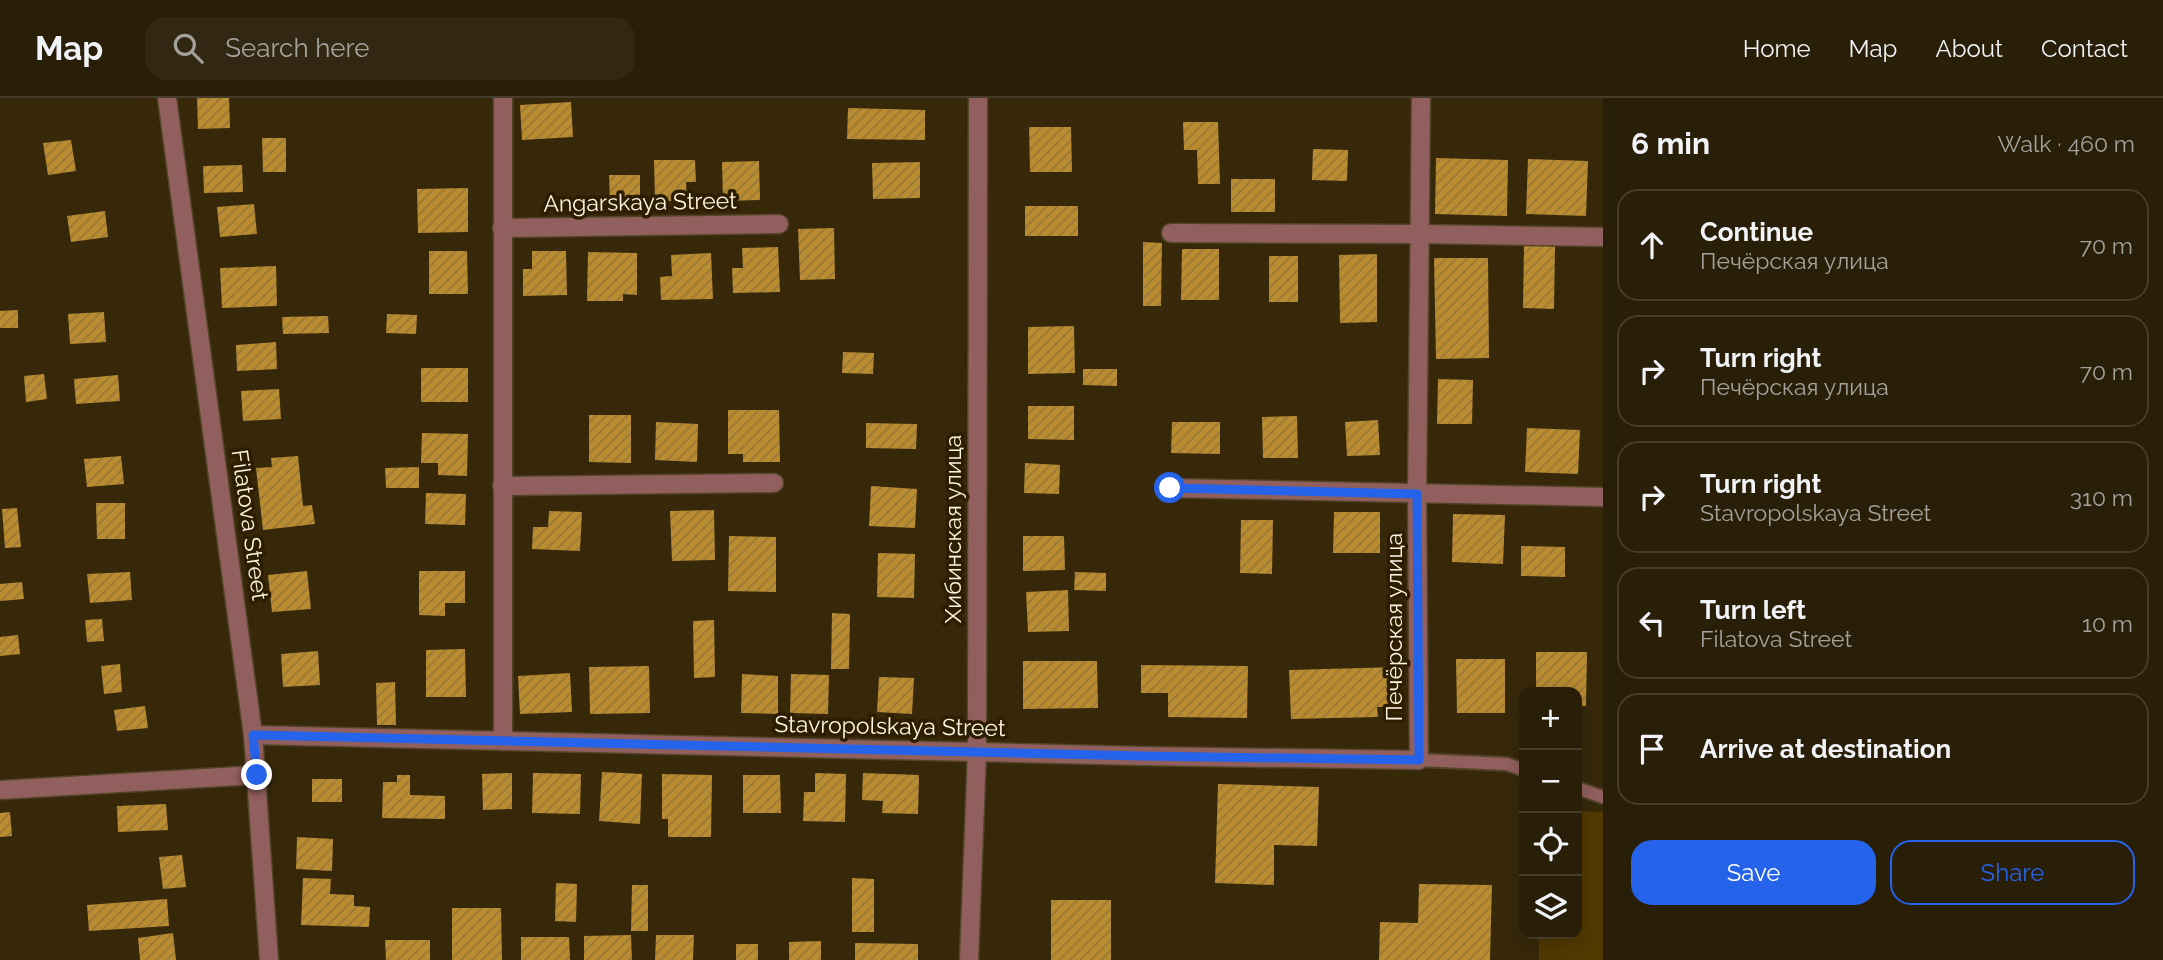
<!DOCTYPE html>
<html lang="en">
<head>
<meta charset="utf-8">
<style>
	:root { --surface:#291e08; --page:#312712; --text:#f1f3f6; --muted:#a5a29c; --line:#453c29; --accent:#2563eb }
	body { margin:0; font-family:Raleway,sans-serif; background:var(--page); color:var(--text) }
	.controls { position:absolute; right:21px; bottom:21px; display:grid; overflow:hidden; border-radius:14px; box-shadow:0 4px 18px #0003 }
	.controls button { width:63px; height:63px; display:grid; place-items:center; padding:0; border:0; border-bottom:2px solid var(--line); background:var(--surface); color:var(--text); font:35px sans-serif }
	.stop { position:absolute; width:21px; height:21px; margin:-16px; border:5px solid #2563eb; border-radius:50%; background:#fff }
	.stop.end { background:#2563eb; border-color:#fff; box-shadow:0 2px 7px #0008 }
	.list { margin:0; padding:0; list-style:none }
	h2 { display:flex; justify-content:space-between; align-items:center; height:91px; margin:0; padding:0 28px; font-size:30px }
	h2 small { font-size:23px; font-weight:400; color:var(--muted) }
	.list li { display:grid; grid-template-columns:46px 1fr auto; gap:21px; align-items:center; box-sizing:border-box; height:112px; margin:0 14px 14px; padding:0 14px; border:2px solid var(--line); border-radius:21px }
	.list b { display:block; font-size:26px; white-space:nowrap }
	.list p { margin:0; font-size:23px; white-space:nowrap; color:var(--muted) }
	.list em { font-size:23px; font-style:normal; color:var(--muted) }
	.actions { display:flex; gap:14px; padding:21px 28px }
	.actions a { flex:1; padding:16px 0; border:2px solid var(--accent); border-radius:21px; text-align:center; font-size:24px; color:var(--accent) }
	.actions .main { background:var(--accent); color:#fff }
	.icon { flex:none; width:38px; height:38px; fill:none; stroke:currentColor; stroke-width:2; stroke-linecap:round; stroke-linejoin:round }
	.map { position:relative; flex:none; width:1603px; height:862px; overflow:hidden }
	header { display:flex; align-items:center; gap:42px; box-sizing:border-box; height:98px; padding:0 35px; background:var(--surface); border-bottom:2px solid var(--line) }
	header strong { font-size:33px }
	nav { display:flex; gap:38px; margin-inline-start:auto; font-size:24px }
	.search { width:490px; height:63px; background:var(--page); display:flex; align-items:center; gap:18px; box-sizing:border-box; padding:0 24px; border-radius:21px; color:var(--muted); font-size:26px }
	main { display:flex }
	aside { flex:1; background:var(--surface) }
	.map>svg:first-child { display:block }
</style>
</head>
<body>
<header>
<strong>Map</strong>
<div class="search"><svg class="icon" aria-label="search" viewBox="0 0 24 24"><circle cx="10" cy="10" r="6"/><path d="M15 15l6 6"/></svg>Search here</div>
<nav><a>Home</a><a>Map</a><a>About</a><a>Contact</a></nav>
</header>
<main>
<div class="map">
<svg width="1603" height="862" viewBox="0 0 1603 862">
	<defs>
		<pattern id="building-hatch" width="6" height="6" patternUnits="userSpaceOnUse" patternTransform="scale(1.75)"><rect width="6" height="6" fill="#b98c31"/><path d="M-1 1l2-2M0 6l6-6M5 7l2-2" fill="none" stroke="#987837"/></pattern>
	</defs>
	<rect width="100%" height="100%" fill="#37280a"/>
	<path fill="#523900" d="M1577,713L1603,714V862H1539V836H1577Z"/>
	<g fill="url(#building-hatch)">
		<path d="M197,0H229L230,30L198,31Z"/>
		<path d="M571,4L573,39L522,42L520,7Z"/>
		<path d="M848,10L925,12V42L847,41Z"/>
		<path d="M1183,24H1218L1220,86H1198L1197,52H1184Z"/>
		<path d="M1029,29H1071L1072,74H1030Z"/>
		<path d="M262,40H286V74H263Z"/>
		<path d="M71,42L76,73L48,77L43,45Z"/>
		<path d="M1313,51L1348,52L1347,83L1312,82Z"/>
		<path d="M1436,60L1508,62L1507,118L1435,116Z"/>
		<path d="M1528,61L1588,63L1586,118L1526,116Z"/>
		<path d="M654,62H695L696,84H686L687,103H655Z"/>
		<path d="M759,63L760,102L723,103L722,64Z"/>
		<path d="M920,64V100L873,101L872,65Z"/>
		<path d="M242,67L243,94L204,95L203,68Z"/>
		<path d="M609,77H640V104H610Z"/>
		<rect x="1231" y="81" width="44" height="33"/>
		<path d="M468,90V134L418,135L417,91Z"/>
		<path d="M254,106L257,136L220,139L217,109Z"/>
		<rect x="1025" y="108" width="53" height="30"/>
		<path d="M105,113L108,139L71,144L67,118Z"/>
		<path d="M834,130L835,181L800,182L798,131Z"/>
		<path d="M1143,144L1162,145L1161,208H1143Z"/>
		<path d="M1524,147L1555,148L1554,211L1523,210Z"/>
		<path d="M778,149L780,194L733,195L732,170H743L742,150Z"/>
		<path d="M1182,151H1219V202H1181Z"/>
		<path d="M429,153H467L468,196H429Z"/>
		<path d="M532,153H566L567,197L523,198V171H532Z"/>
		<path d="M588,154L637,155V197L623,196V203H587Z"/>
		<path d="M711,155L713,201L661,202L660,179L672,178L671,157Z"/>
		<path d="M1377,156V224L1340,225L1339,157Z"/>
		<rect x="1269" y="158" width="29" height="46"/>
		<path d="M1434,160H1488L1489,260L1436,261Z"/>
		<path d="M276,168L277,208L222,210L220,170Z"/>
		<path d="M18,212V230H0V213Z"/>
		<path d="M104,214L106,244L70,246L68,216Z"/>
		<path d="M387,216L417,217L416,236L386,235Z"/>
		<path d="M328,218L329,235L283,236L282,219Z"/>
		<path d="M1074,228L1075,275L1028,276V229Z"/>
		<path d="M276,244L277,271L237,273L236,247Z"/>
		<path d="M843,254L874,255L873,276L842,275Z"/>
		<rect x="421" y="270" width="47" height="34"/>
		<path d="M1083,271H1117V288L1083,287Z"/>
		<path d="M44,276L47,301L26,304L24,278Z"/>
		<path d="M118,277L120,303L76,306L74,281Z"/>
		<path d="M1438,281L1473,282L1472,326H1437Z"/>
		<path d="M279,291L281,321L243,323L241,293Z"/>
		<path d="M1028,308H1074V342L1028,341Z"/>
		<path d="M728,312H779L780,364H743V356H728Z"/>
		<path d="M589,317H631V365L589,364Z"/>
		<path d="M1297,318L1298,360H1263L1262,319Z"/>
		<path d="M1378,322L1380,357L1347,358L1345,324Z"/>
		<path d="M656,324L698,326L697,364L655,362Z"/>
		<path d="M1172,324H1220V356L1171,355Z"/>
		<path d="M866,325L917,326L916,351L866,350Z"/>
		<path d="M1527,330L1580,332L1578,376L1525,374Z"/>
		<path d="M422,335L468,336L467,378L438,377V365H421Z"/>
		<path d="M121,358L124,386L87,389L84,361Z"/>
		<path d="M298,358L303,408L312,407L315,426L263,432L256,370L272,369L271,360Z"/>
		<path d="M1025,365L1060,367L1059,396L1024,395Z"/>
		<path d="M419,369V390H386L385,370Z"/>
		<path d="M871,388L917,391L915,430L869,428Z"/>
		<path d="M426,395L466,396L465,427L425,426Z"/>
		<path d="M96,405H125V441H97Z"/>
		<path d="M17,410L21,449L5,450L2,411Z"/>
		<path d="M714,412L715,462L672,463L670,413Z"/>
		<path d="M549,413L582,414L580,453L532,451L533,429H548Z"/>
		<path d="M1334,414H1380V455H1333Z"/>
		<path d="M1453,416L1505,417L1503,466L1452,464Z"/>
		<path d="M1241,422H1273L1272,476L1240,475Z"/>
		<path d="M729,438L776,439V494L728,493Z"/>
		<path d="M1023,438H1064L1065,472L1023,473Z"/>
		<path d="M1521,448L1565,449V479L1521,478Z"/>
		<path d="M878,455L915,456L914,500L877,499Z"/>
		<path d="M307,473L311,511L272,514L268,477Z"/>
		<path d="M419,473H465V505H445V518L419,517Z"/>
		<path d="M130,474L132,502L90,505L87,476Z"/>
		<path d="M1075,474L1106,475V493L1074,492Z"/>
		<path d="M22,484L24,501L0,503V486Z"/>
		<path d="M1068,492L1069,533L1028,534L1026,494Z"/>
		<path d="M832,515L850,516L849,571H831Z"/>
		<path d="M102,521L104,543L87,544L85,522Z"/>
		<path d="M714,522L715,579L694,580L693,523Z"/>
		<path d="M18,537L20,556L0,558V539Z"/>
		<path d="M465,551L466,599H426V552Z"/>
		<path d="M318,553L320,587L283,589L281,556Z"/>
		<path d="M1536,554H1587L1586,608H1577V594H1536Z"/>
		<path d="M1456,561H1505V615H1457Z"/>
		<path d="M1023,563H1097L1098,610L1023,611Z"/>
		<path d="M120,566L122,594L104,596L101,568Z"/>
		<path d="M1141,567L1248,568L1247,620L1168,619V595H1141Z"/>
		<path d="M649,568L650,615L590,616L589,569Z"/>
		<path d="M1399,569L1401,609H1377L1378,619L1291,621L1289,572Z"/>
		<path d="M570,575L572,614L520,616L518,578Z"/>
		<path d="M742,576L778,578V616L741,615Z"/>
		<path d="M791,576L829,577L828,616L790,615Z"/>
		<path d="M879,579L914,580L912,616L877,614Z"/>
		<path d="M395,584L396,627H377L376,585Z"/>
		<path d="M145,608L148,630L117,633L114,612Z"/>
		<path d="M602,674L642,676L640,726L599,723Z"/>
		<path d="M512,675V711L483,712L482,676Z"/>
		<path d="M533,675L581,676L580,716L532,715Z"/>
		<path d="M815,675L846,676L845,724L803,723L804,694H815Z"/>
		<path d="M863,675L919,677L918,716L882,715L883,703L862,702Z"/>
		<path d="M662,676L712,677L711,739H668V721H662Z"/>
		<path d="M397,677H410V697L445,698V721L382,720L383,684H397Z"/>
		<path d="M743,677H780L781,715H743Z"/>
		<rect x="312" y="681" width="30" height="23"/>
		<path d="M1218,686L1319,689L1317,748L1274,747V787L1215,785Z"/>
		<path d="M166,706L168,732L118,734L117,708Z"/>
		<path d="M10,714L12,738L0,739V715Z"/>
		<path d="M297,739L333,741L332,773L296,771Z"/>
		<path d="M182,757L186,789L163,791L159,759Z"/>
		<path d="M303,780L331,781L330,796L354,797V808L370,809L369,829L301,827Z"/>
		<path d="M852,780L874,781V834H852Z"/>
		<path d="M556,785L577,786L576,824L555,823Z"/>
		<path d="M1419,786L1492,787L1490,862H1379L1380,824L1418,825Z"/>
		<path d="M632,787H648V833H631Z"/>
		<path d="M167,801L169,828L89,833L87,807Z"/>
		<rect x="1051" y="802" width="60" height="60"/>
		<path d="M452,810H501L502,862H452Z"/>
		<path d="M173,835L176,862H140L138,840Z"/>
		<path d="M631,837L632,862H584V838Z"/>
		<path d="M656,837H694L693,862H655Z"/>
		<path d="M521,839H569L570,862H521Z"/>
		<path d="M385,842H430V862H386Z"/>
		<path d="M821,843V862H789V844Z"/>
		<path d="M855,845L918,846V862H855Z"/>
		<rect x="736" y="846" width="22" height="16"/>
	</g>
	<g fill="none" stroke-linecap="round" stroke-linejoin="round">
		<defs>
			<g id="service">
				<path d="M1419,662L1507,666L1524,672"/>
				<path d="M1577,690L1603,699"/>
			</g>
			<g id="minor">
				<path d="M167,0L253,637L269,862"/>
				<path d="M503,0V643"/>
				<path d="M502,130L779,126"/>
				<path d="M1171,135L1420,136L1603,139"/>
				<path d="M502,388L774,385"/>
				<path d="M1170,390L1603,399"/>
				<path d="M253,637L1142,658L1419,662L1417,396L1421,0"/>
				<path d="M0,692L257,677"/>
			</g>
			<path id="tertiary" d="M969,862L977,654L978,0"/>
		</defs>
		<use href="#service" stroke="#534428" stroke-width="16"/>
		<use href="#minor" stroke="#534428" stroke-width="21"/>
		<use href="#tertiary" stroke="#534428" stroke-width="21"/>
		<use href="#service" stroke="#915f5d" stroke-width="12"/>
		<use href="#minor" stroke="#915f5d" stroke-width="18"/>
		<use href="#tertiary" stroke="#915f5d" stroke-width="18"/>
	</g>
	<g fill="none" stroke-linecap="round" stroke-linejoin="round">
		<path stroke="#2563eb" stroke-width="9" d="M257,677L253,637L1142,658L1419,662L1417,396L1170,390"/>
	</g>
	<g text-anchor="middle" stroke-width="7" stroke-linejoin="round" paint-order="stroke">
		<g font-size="23" fill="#fdf3e2" stroke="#2d1e01">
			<text transform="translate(640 104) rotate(-1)" y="8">Angarskaya Street</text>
			<text transform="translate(250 427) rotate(82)" y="8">Filatova Street</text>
			<text transform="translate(953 431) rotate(-90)" y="8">Хибинская улица</text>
			<text transform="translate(1394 529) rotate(-90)" y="8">Печёрская улица</text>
			<text transform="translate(890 628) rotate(1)" y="8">Stavropolskaya Street</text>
		</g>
	</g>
</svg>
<div class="controls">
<button>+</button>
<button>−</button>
<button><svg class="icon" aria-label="locate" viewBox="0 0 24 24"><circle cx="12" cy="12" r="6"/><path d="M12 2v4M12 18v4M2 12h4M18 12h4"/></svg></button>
<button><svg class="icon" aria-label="layers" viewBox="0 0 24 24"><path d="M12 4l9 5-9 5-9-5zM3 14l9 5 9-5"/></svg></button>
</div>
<div class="stop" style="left:1170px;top:390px"></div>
<div class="stop end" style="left:257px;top:677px"></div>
</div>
<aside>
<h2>6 min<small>Walk · 460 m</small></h2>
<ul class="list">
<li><svg class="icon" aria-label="ahead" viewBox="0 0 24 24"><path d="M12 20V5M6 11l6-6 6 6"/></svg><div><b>Continue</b><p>Печёрская улица</p></div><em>70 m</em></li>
<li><svg class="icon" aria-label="right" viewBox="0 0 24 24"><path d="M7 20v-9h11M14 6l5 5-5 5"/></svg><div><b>Turn right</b><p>Печёрская улица</p></div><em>70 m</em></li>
<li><svg class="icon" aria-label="right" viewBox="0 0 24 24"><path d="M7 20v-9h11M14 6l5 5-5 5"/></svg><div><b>Turn right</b><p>Stavropolskaya Street</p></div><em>310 m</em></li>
<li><svg class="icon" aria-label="left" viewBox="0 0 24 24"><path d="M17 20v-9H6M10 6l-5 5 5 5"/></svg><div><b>Turn left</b><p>Filatova Street</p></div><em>10 m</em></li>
<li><svg class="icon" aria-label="arrive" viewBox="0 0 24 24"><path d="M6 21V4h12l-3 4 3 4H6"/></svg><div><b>Arrive at destination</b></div></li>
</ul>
<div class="actions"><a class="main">Save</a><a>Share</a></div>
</aside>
</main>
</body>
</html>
